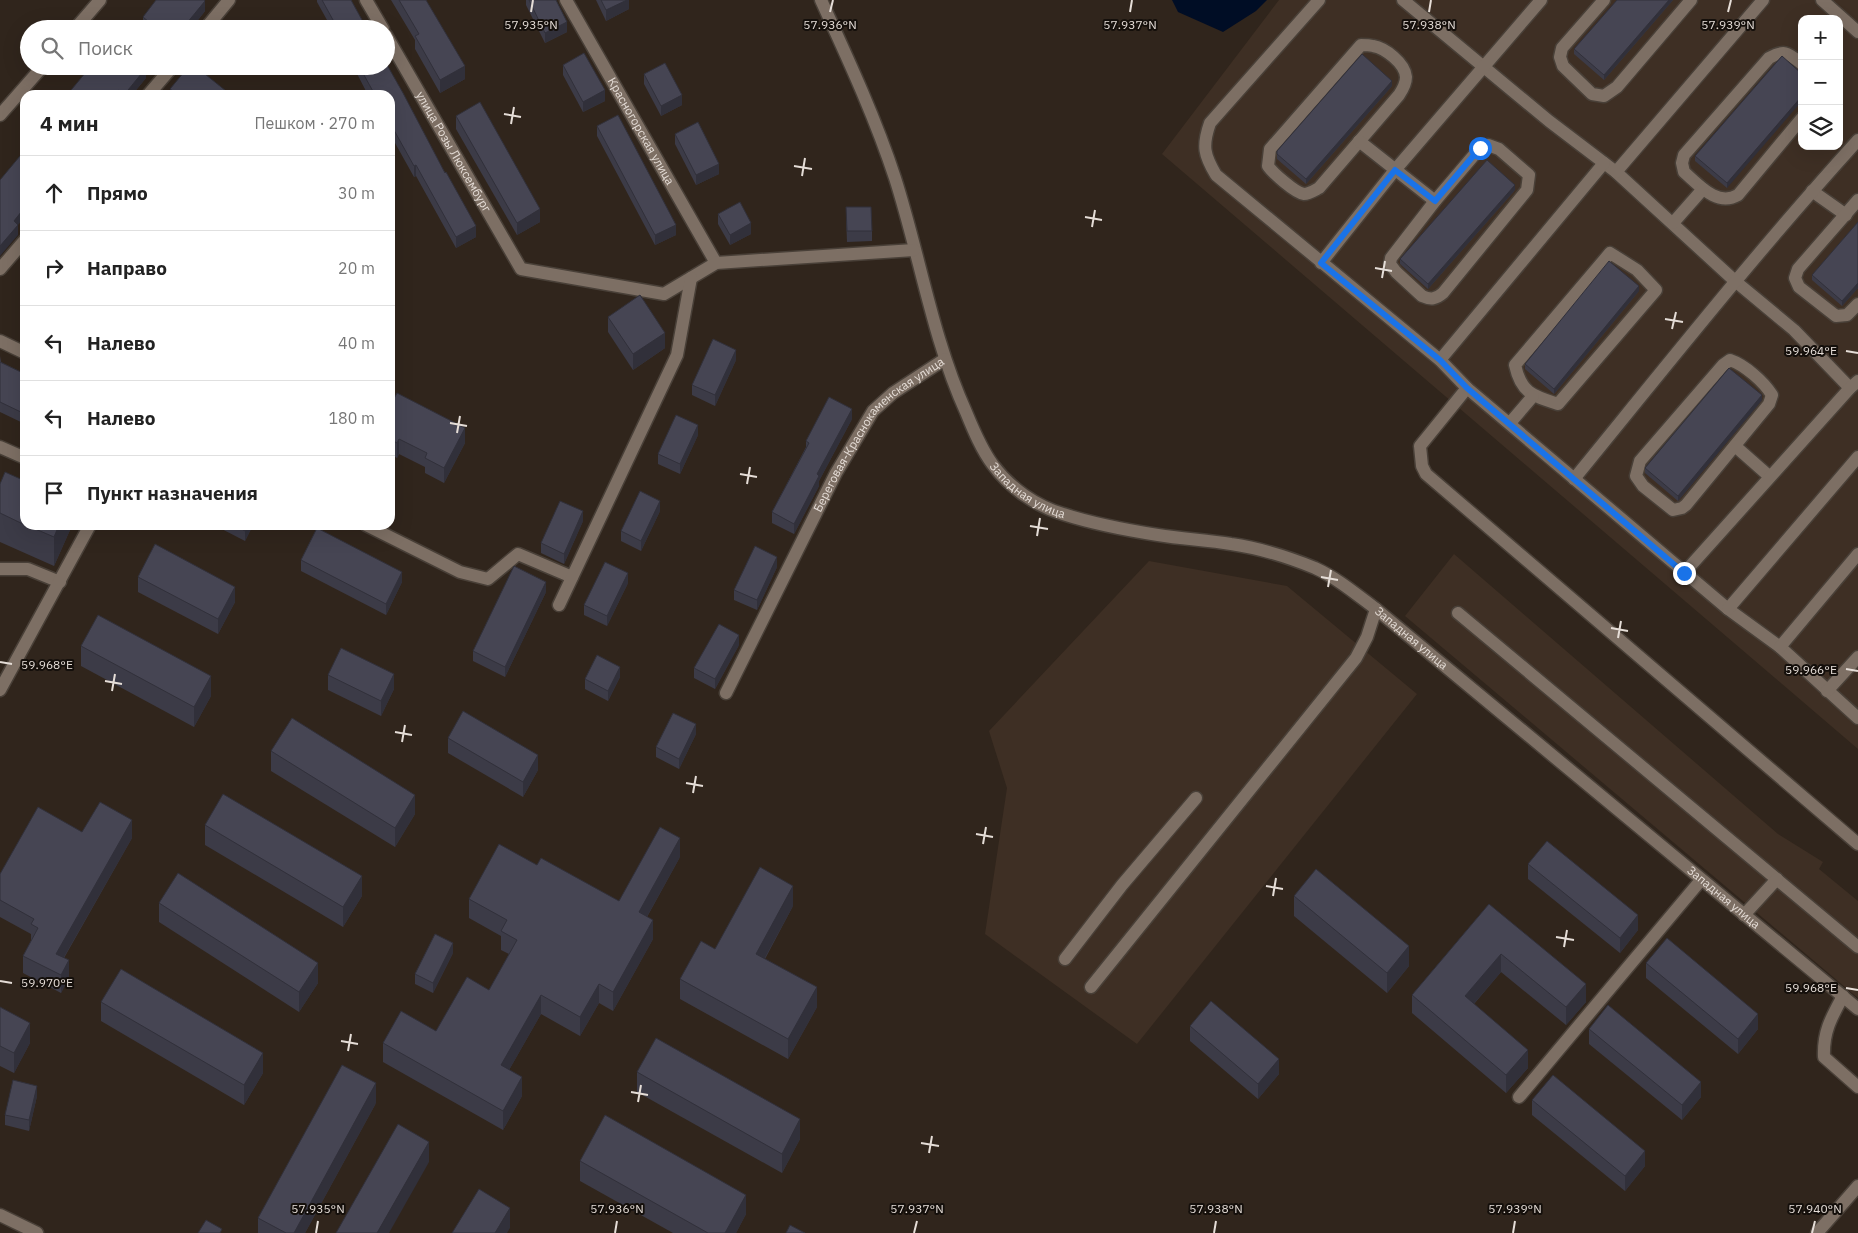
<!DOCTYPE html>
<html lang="ru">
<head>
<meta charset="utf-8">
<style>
	:root { --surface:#fff; --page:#f6f6f6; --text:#222; --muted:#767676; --line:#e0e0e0 }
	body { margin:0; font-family:"IBM Plex Sans",sans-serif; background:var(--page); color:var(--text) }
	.controls { position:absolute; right:15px; top:15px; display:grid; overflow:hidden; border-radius:10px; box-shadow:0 5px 20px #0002 }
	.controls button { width:45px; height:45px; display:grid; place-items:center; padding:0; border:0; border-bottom:1px solid var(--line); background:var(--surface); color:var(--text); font:25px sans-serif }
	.stop { position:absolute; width:15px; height:15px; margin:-11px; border:4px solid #1a73e8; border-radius:50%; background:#fff }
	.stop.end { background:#1a73e8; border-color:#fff; box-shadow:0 1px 5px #0008 }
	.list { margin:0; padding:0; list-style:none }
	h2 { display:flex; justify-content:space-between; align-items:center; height:65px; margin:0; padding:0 20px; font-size:21px }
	h2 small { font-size:16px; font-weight:400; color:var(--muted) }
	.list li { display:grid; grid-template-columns:32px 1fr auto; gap:15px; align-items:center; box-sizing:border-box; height:75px; padding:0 20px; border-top:1px solid var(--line) }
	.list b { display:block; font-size:19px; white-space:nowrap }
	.list em { font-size:16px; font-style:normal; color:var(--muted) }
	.icon { flex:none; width:28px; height:28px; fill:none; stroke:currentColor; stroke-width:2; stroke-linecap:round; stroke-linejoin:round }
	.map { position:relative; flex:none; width:1858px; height:1233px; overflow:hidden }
	.search { position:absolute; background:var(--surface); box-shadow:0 5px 20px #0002; left:20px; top:20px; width:375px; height:55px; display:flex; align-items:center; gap:12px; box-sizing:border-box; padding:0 18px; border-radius:28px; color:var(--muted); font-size:19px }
	.panel { position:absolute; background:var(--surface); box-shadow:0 5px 20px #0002; left:20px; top:90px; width:375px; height:440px; border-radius:15px }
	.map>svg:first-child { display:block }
</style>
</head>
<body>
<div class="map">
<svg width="1858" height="1233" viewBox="0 0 1858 1233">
	<rect width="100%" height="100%" fill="#30251c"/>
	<g fill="#3e2f24" fill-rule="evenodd">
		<path d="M1279,0H1858V749L1162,154ZM1802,19H1839V146H1802Z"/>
		<path d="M1454,554L1778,834L1823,862L1819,869L1858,901V998L1405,616Z"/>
		<path d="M1149,561L1287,586L1417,694L1137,1044L985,934L1007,788L989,731Z"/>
	</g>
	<path fill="#000d25" d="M1172,0H1267L1256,11L1223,32L1178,12Z"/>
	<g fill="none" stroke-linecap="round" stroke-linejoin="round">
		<defs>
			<g id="minor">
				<path d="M366,0L383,29"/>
				<path id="s1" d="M566,0L716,263"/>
				<path id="s2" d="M821,0C848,59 875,117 895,178C920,256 932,337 966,412C973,429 981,449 993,465C1010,488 1036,506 1063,514C1094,524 1126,530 1158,535C1182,539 1207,540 1231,544C1259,548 1288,557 1315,568C1337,578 1356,594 1376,609L1858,1009"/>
				<path d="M1319,0L1210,123C1202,146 1204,155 1216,175L1440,360L1467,388L1728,609L1780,647L1858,718"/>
				<path d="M1403,0L1549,121L1616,172L1735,281L1794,330L1850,388"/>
				<path d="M1604,0L1562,48L1560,57L1563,66L1592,94L1604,96L1617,87L1691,0"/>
				<path d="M1822,0L1858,32"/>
				<path d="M75,29L100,0"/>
				<path d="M205,29L229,0"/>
				<path id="s3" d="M386,35L521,269L664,294L716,263L914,250"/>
				<path d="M1361,45C1364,45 1369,45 1373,46C1385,48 1405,63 1406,77C1406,83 1403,89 1399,95L1319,188C1315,190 1309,194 1304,194C1295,193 1272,172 1268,166L1270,149Z"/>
				<path d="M1802,64C1788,53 1785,49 1769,58L1684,155L1682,163L1684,172C1699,185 1717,207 1738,195L1802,118"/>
				<path d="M148,95L173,66"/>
				<path d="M0,115L43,66"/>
				<path d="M1359,141L1435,201"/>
				<path d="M1488,145L1499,149L1529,175L1527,190L1443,293C1436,299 1431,300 1422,296L1396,272L1390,264L1391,258L1435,201L1480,148Z"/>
				<path d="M1616,172L1763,0"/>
				<path d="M1812,191L1846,215"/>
				<path d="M1858,200L1798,269L1795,278L1799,287L1836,316L1847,315L1858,304"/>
				<path d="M1673,223L1703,189"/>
				<path d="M1610,253L1637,270L1656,290L1558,404C1533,396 1521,393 1515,365Z"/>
				<path d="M1321,263L1395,170L1541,0"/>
				<path d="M0,269L25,240"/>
				<path d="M0,341L25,353"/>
				<path d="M1440,360L1604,163"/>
				<path d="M1730,360C1745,365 1764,382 1772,395L1769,404L1686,505L1682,508L1673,510L1643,486L1636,476L1640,461L1723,365Z"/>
				<path d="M1467,388L1420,446L1422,466L1426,474L1858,844"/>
				<path d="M1510,423L1533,396"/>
				<path d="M1735,446L1769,476"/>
				<path d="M0,447L25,458"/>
				<path d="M1574,479C1667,365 1759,249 1858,140"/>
				<path d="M366,525L460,572L488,579L518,554L572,577"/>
				<path d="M0,569H28L60,582"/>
				<path d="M1684,573L1850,388L1858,381"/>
				<path d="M559,605L677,355L691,278"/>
				<path d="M1728,609L1858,457"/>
				<path d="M1458,613L1858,947"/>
				<path d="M1780,647L1858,554"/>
				<path d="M0,690L90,525"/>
				<path d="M1827,691L1858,657"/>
				<path id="s4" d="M726,693L836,473L873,411L893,393L945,359"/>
				<path d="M1744,915L1777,879"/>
				<path d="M1065,959L1122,885L1196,798"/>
				<path d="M1091,987L1356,658L1367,637L1376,609"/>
				<path d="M1843,996C1831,1018 1823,1032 1824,1057L1858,1087"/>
				<path d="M1519,1097L1701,880"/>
				<path d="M0,1215L37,1233"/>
				<path d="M1817,1233L1858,1186"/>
			</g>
		</defs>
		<use href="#minor" stroke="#494038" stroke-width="15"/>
		<use href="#minor" stroke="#7d6f64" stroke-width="12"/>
	</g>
	<g fill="#3c3b47">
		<path d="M317,0H351L367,29H332L317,2Z"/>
		<path d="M391,0H426L465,79L440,93L415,49V40Z"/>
		<path d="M526,0H556L567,32L545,43L526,5Z"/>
		<path d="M596,0H629V9L606,21Z"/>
		<path d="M1617,0H1673L1604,80L1574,54V49Z"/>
		<path d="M205,11L191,29H145L143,27V17Z"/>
		<path d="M1782,56L1727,188L1695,161V156Z"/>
		<path d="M563,65L605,101L583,112L563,75Z"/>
		<path d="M353,66H386L445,173L476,237L456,248L416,176L414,177L390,134V95H368Z"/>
		<path d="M644,74L682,105L661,116L644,84Z"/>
		<path d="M146,78L132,95H67Z"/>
		<path d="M1392,86L1306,184L1277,159V151Z"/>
		<path d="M170,89L231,95H170Z"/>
		<path d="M456,116L540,222L517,235L456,129Z"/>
		<path d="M597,126L676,235L655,245L597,136Z"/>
		<path d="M675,134L719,174L696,185L675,144Z"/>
		<path d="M1515,190L1428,289L1400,264V259Z"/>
		<path d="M718,214L751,234L730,245L718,224Z"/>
		<path d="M846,217L872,231V241L847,242Z"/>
		<path d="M1858,222V288L1842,306L1812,280V275Z"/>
		<path d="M1639,291L1554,394L1525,369V364Z"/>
		<path d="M608,317L665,348L633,370L608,332Z"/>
		<path d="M0,356L1,362L25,374V424L0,412Z"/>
		<path d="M736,360L715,406L692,395V385Z"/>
		<path d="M1762,400L1678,501L1645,473V468Z"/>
		<path d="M390,406L465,443L444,483L425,473V467L399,454L397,458L390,454Z"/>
		<path d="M852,419L819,481V486L794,534L772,523V512L806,447V441Z"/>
		<path d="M698,435L680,474L658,464V454Z"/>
		<path d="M25,481V525H70V530L54,566L0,542V484Z"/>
		<path d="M660,511L641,551L621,541V531Z"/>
		<path d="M583,521L564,564L541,553V543Z"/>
		<path d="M214,525H253L245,541Z"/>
		<path d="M301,560L402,582L386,615L301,571Z"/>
		<path d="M777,567L757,610L734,600V590Z"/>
		<path d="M138,577L235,602L218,634L138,592Z"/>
		<path d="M628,583L607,626L584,615V605Z"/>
		<path d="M546,592L505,677L473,661V651Z"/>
		<path d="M739,645L715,689L694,678V668Z"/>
		<path d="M81,646L211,696L194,727L81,666Z"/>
		<path d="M328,675L394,689L381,716L328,690Z"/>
		<path d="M620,677L608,701L585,689V679Z"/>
		<path d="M696,734L679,769L656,757V747Z"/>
		<path d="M448,738L538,770L523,797L448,753Z"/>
		<path d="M271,751L415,814L395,847L271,771Z"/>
		<path d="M205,825L362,896L343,927L205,845Z"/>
		<path d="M82,832L132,838L64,958L69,977L61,993L23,973V956L31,941V934L0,917V874Z"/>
		<path d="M680,857L647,917L653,939L613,1011L599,1003L580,1036L541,1014L509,1070L522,1096L503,1130L383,1062V1043L436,1031L489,990L509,954L501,950V936L469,918V899L537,865L619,901Z"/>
		<path d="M1528,864L1638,930L1620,953L1528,879Z"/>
		<path d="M1294,896L1409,966L1387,993L1294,916Z"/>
		<path d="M159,903L318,983L299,1012L159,922Z"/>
		<path d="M1489,904L1586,1002L1566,1025L1501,972L1474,1004L1528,1068L1506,1093L1412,1013V995Z"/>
		<path d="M793,906L765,959L817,1007L788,1059L680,999V979L715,949Z"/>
		<path d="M453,953L433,993L415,984V974Z"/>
		<path d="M1646,963L1758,1029L1738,1054L1646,978Z"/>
		<path d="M101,1002L263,1073L244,1105L101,1021Z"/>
		<path d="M0,1007L30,1043L14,1073L0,1066Z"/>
		<path d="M1190,1026L1279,1074L1258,1099L1190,1041Z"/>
		<path d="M1589,1029L1701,1097L1682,1120L1589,1044Z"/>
		<path d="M637,1072L800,1139L782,1173L637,1092Z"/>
		<path d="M37,1096L29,1131L5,1125V1115Z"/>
		<path d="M1532,1100L1645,1166L1625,1191L1532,1115Z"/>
		<path d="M376,1103L305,1233H258V1218Z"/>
		<path d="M580,1161L746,1214L736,1233H673L580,1181Z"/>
	</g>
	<g fill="#31303a">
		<path d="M627,0H629V9L606,21V10Z"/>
		<path d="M1669,0H1673L1604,80V75Z"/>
		<path d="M205,1V11L191,29H182Z"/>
		<path d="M567,22V32L545,43V33Z"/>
		<path d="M465,66V79L440,93V80Z"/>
		<path d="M146,68V78L132,95H124Z"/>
		<path d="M1392,81V86L1306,184V179Z"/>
		<path d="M118,90V95H114Z"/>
		<path d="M605,90V101L583,112V102Z"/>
		<path d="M682,95V105L661,116V106Z"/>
		<path d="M1802,96V101L1727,188V183Z"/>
		<path d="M719,164V174L696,185V175Z"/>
		<path d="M416,165V176L414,177V166Z"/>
		<path d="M1515,185V190L1428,289V284Z"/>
		<path d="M25,207V217L18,225V235L0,256V246L14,221Z"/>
		<path d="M540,209V222L517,235V223Z"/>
		<path d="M751,223V234L730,245V235Z"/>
		<path d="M676,225V235L655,245V235Z"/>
		<path d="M476,226V237L456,248V237Z"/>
		<path d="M1858,283V288L1842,306V301Z"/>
		<path d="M1639,286V291L1554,394V389Z"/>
		<path d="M665,333V348L633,370V354Z"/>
		<path d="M736,350V360L715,406V395Z"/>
		<path d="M1762,395V400L1678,501V496Z"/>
		<path d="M852,409V419L819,481V486L794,534V524L817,474Z"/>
		<path d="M698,425V435L680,474V464Z"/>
		<path d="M465,428V443L444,483V468Z"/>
		<path d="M399,439V454L397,458V443Z"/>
		<path d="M660,501V511L641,551V541Z"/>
		<path d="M583,511V521L564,564V554Z"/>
		<path d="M59,525H70V530L54,566V537Z"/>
		<path d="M248,525H253L245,541V531Z"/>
		<path d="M777,557V567L757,610V600Z"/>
		<path d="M402,572V582L386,615V604Z"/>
		<path d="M628,573V583L607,626V616Z"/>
		<path d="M546,582V592L505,677V667Z"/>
		<path d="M235,587V602L218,634V619Z"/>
		<path d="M739,635V645L715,689V679Z"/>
		<path d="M620,667V677L608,701V691Z"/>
		<path d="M394,674V689L381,716V701Z"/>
		<path d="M211,676V696L194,727V707Z"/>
		<path d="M696,724V734L679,769V759Z"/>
		<path d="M538,755V770L523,797V782Z"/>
		<path d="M415,795V814L395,847V828Z"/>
		<path d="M132,820V838L56,971V954Z"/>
		<path d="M680,838V857L639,931V912Z"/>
		<path d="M362,876V896L343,927V907Z"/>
		<path d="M793,886V906L756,974V954Z"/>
		<path d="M1638,915V930L1620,953V938Z"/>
		<path d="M653,920V939L613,1011V992Z"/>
		<path d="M453,943V953L433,993V983Z"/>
		<path d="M1409,946V966L1387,993V973Z"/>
		<path d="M1501,954V972L1465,1014V996Z"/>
		<path d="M69,960V977L61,993V975Z"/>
		<path d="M318,963V983L299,1012V992Z"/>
		<path d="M599,984V1003L580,1036V1017Z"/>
		<path d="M1586,984V1002L1566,1025V1007Z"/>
		<path d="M817,987V1007L788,1059V1039Z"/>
		<path d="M541,995V1014L501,1084V1065Z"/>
		<path d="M1758,1014V1029L1738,1054V1039Z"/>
		<path d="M30,1023V1043L14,1073V1053Z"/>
		<path d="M1528,1050V1068L1506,1093V1075Z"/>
		<path d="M263,1053V1073L244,1105V1085Z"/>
		<path d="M1279,1059V1074L1258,1099V1084Z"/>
		<path d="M522,1077V1096L503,1130V1111Z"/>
		<path d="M1701,1082V1097L1682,1120V1105Z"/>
		<path d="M376,1083V1103L305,1233H294Z"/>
		<path d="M37,1086V1096L29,1131V1120Z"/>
		<path d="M800,1119V1139L782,1173V1154Z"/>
		<path d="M429,1142V1162L389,1233H377Z"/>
		<path d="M1645,1151V1166L1625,1191V1176Z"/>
		<path d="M746,1195V1214L736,1233H725Z"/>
		<path d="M510,1208V1228L507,1233H495Z"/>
	</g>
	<g fill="#464553" stroke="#31303a">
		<path d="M156,0H204L205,1L182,29H157L143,17Z"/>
		<path d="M322,0H351L367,29H338Z"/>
		<path d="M399,0H426L465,66L440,80L415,36L419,34Z"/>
		<path d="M529,0H556L567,22L545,33Z"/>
		<path d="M601,0H627L606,10Z"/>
		<path d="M1617,0H1669L1604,75L1574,49Z"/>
		<path d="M584,53L605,90L583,102L563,65Z"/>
		<path d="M1362,54L1392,81L1306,179L1277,154V151Z"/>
		<path d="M1782,56L1802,74V96L1727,183L1695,156Z"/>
		<path d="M386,63L403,93L445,173L446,172L476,226L456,237L416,165L414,166L390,123V95H375L359,66H386Z"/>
		<path d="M665,63L682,95L661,106L644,74Z"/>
		<path d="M91,66H144L146,68L124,95L118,90L114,95H67Z"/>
		<path d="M189,66H195L231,95H178L170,89Z"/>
		<path d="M480,102L540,209L517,223L456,116Z"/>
		<path d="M618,115L676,225L655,235L597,126Z"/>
		<path d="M698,122L719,164L696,175L675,134Z"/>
		<path d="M25,150V207L14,221L18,225L0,246V180Z"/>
		<path d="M1487,160L1515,185L1428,284L1400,259Z"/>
		<path d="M740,202L751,223L730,235L718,214Z"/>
		<path d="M846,207H871L872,231H847Z"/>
		<path d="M1858,222V283L1842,301L1812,275Z"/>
		<path d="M1609,261L1639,286L1554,389L1525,364Z"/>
		<path d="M640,295L665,333L633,354L608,317Z"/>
		<path d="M713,339L736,350L715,395L692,385Z"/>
		<path d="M0,362L25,374V414L0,402Z"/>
		<path d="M1729,368L1762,395L1678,496L1645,468Z"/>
		<path d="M397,393L465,428L444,468L425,458L427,453L399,439L397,443L390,439V406Z"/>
		<path d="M829,397L852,409L817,474L819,476L794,524L772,512L809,443L806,441Z"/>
		<path d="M676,415L698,425L680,464L658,454Z"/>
		<path d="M5,472L25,481V525L0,513V484Z"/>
		<path d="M640,491L660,501L641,541L621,531Z"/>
		<path d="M560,501L583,511L564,554L541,543Z"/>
		<path d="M26,525H59L54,537Z"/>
		<path d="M234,525H248L245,531Z"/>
		<path d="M317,528L402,572L386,604L301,560Z"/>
		<path d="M155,544L235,587L218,619L138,577Z"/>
		<path d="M755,546L777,557L757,600L734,590Z"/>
		<path d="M605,562L628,573L607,616L584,605Z"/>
		<path d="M514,566L546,582L505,667L473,651Z"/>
		<path d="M98,615L211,676L194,707L81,646Z"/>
		<path d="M719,624L739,635L715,679L694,668Z"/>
		<path d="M341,648L394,674L381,701L328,675Z"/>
		<path d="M597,655L620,667L608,691L585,679Z"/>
		<path d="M463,711L538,755L523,782L448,738Z"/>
		<path d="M673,713L696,724L679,759L656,747Z"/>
		<path d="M292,718L415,795L395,828L271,751Z"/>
		<path d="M223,794L362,876L343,907L205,825Z"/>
		<path d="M100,802L132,820L56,954L69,960L61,975L23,956L38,928L31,924L34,919L0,900V874L38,807L82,832Z"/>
		<path d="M660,827L680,838L639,912L653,920L613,992L599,984L580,1017L541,995L501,1065L522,1077L503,1111L383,1043L401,1011L436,1031L467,977L489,990L517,940L501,931L507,920L469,899L499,844L537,865L541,858L619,901Z"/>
		<path d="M1547,841L1638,915L1620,938L1528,864Z"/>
		<path d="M760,867L793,886L756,954L817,987L788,1039L680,979L701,941L715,949Z"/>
		<path d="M1316,869L1409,946L1387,973L1294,896Z"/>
		<path d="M178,873L318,963L299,992L159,903Z"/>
		<path d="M1489,904L1586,984L1566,1007L1501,954L1465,996L1528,1050L1506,1075L1412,995Z"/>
		<path d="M435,934L453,943L433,983L415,974Z"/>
		<path d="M1667,938L1758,1014L1738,1039L1646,963Z"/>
		<path d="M121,969L263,1053L244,1085L101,1002Z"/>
		<path d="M1211,1001L1279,1059L1258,1084L1190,1026Z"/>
		<path d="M1608,1005L1701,1082L1682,1105L1589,1029Z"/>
		<path d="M0,1007L30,1023L14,1053L0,1046Z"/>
		<path d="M656,1038L800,1119L782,1154L637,1072Z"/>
		<path d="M342,1065L376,1083L294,1233H286L258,1218Z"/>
		<path d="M1553,1075L1645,1151L1625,1176L1532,1100Z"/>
		<path d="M13,1080L37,1086L29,1120L5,1115Z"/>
		<path d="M605,1115L746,1195L725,1233H708L580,1161Z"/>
		<path d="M398,1124L429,1142L377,1233H336Z"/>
		<path d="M479,1189L510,1208L495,1233H452Z"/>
		<path d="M206,1220L222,1229L220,1233H198Z"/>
		<path d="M790,1225L805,1233H786Z"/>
	</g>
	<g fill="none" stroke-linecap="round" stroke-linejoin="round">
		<path stroke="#1a73e8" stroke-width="6" d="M1480,148L1435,201L1395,170L1321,263L1440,360L1467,388L1684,573"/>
	</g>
	<path fill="none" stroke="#e5ddd7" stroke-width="2" d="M531,12L533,0M830,12L833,0M1130,12L1132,0M1429,12L1431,0M1728,12L1731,0M504,114L521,117M511,124L514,107M794,166L812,169M802,176L805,158M1085,217L1102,220M1092,227L1095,210M1375,268L1392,271M1382,278L1385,261M1665,319L1683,322M1672,329L1676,312M1846,351L1858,353M450,423L467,426M457,433L460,416M740,474L757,477M747,484L750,467M1030,526L1048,529M1037,536L1040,518M1321,577L1338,580M1328,587L1331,570M1611,628L1628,631M1618,638L1621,621M0,662L12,664M1846,669L1858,671M105,681L122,684M112,691L115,674M395,732L412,735M402,742L405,725M686,783L703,786M693,793L696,776M976,834L993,837M983,844L986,827M1266,886L1283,889M1273,896L1276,878M1556,937L1574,940M1564,947L1567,930M0,981L12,983M1846,988L1858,990M341,1041L358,1044M348,1051L351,1034M631,1092L648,1095M638,1102L641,1085M921,1143L939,1146M929,1153L932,1136M316,1233L318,1221M615,1233L617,1221M914,1233L917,1221M1214,1233L1216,1221M1513,1233L1515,1221M1812,1233L1815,1221"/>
	<g text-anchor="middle" stroke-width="4" stroke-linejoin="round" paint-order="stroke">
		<g font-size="12" fill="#e5ddd7" stroke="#140f0b">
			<text dy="4" stroke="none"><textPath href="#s1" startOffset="151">Красногорская улица</textPath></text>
			<text dy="4" stroke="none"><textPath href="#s3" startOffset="135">улица Розы Люксембург</textPath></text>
			<text dy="4" stroke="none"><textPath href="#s4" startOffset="304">Береговая-Краснокаменская улица</textPath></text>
			<text dy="4" stroke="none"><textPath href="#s2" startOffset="541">Западная улица</textPath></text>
			<text dy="4" stroke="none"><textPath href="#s2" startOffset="962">Западная улица</textPath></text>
			<text dy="4" stroke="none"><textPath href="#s2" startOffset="1368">Западная улица</textPath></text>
		</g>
	</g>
	<g font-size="12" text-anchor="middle" fill="#e5ddd7" stroke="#140f0b" stroke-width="4" stroke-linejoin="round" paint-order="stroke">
		<text x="531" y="29">57.935°N</text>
		<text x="830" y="29">57.936°N</text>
		<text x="1130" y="29">57.937°N</text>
		<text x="1429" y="29">57.938°N</text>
		<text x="1728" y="29">57.939°N</text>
		<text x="1811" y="355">59.964°E</text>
		<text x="47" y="669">59.968°E</text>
		<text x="1811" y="674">59.966°E</text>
		<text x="47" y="987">59.970°E</text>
		<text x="1811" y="992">59.968°E</text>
		<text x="318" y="1213">57.935°N</text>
		<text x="617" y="1213">57.936°N</text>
		<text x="917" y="1213">57.937°N</text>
		<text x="1216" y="1213">57.938°N</text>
		<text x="1515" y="1213">57.939°N</text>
		<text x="1815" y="1213">57.940°N</text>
	</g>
</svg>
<div class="controls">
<button>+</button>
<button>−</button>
<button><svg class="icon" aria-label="layers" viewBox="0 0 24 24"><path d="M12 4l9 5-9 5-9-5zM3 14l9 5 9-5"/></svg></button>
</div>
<div class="stop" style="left:1480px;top:148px"></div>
<div class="stop end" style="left:1684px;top:573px"></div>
<div class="search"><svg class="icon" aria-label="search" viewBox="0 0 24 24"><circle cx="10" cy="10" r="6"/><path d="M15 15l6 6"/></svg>Поиск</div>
<section class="panel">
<h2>4 мин<small>Пешком · 270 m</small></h2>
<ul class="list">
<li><svg class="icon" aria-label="ahead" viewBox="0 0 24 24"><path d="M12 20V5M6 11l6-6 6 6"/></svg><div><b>Прямо</b></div><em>30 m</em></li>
<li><svg class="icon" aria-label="right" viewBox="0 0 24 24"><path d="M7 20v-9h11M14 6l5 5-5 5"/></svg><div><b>Направо</b></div><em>20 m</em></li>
<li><svg class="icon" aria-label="left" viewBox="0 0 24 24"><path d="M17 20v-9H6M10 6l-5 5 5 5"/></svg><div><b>Налево</b></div><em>40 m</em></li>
<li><svg class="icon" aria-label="left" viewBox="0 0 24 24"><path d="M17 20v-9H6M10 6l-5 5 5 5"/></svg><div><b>Налево</b></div><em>180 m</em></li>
<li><svg class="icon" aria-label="arrive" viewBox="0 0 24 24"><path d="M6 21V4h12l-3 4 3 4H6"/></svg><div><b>Пункт назначения</b></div></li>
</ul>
</section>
</div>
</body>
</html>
